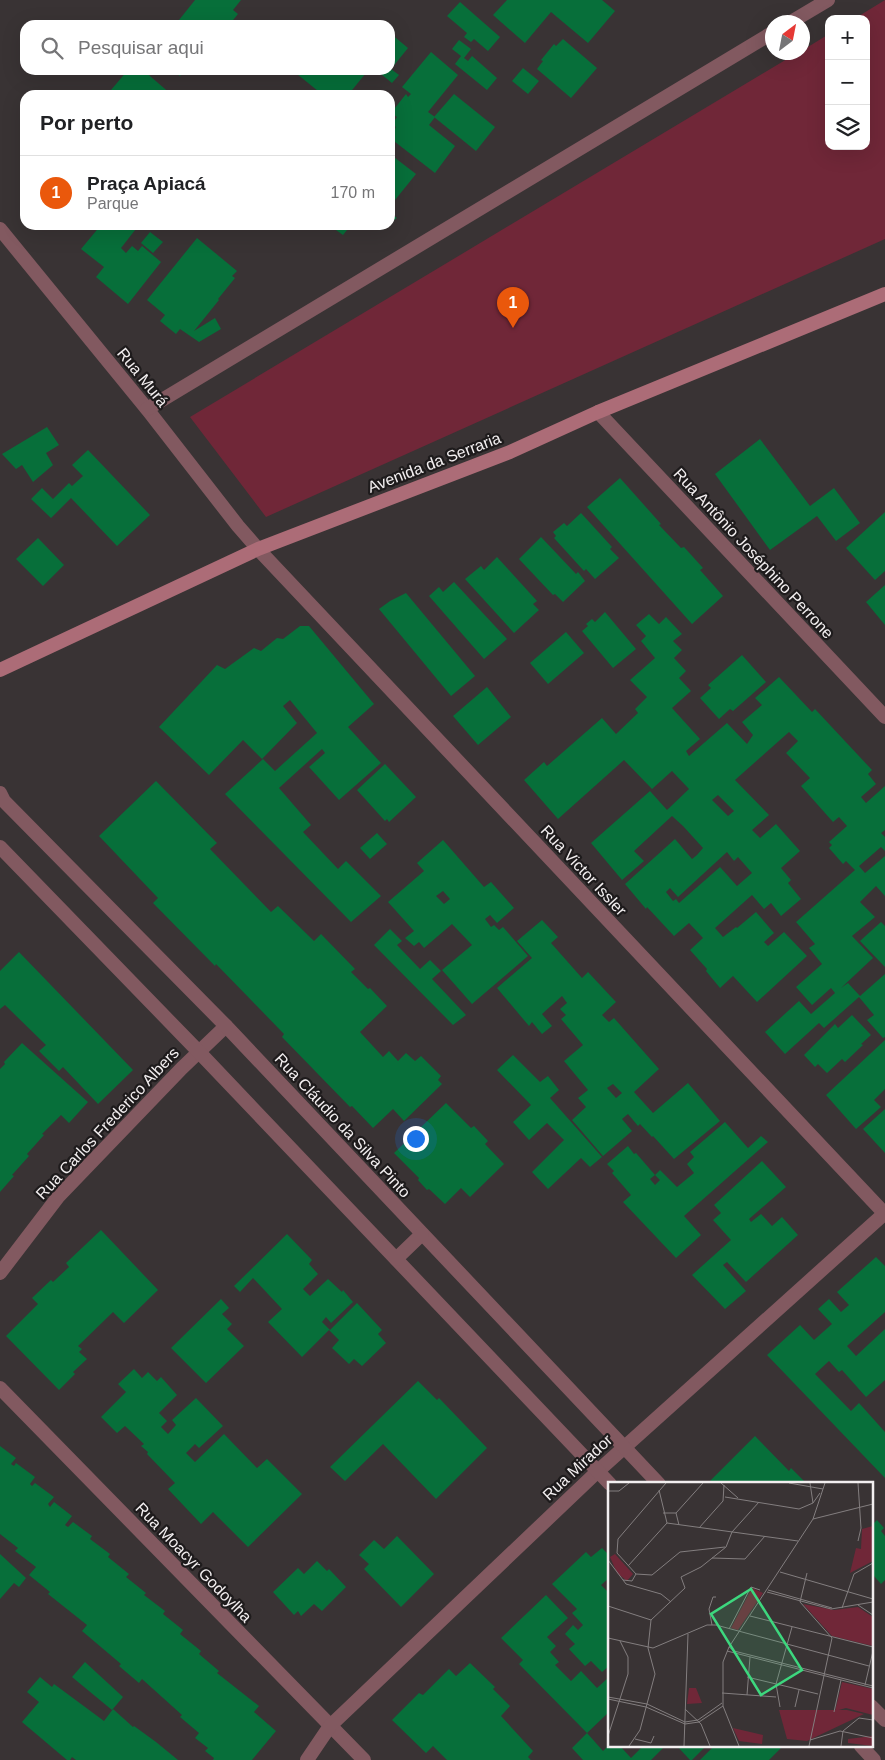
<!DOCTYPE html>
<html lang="pt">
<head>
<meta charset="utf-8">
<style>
	:root { --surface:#fff; --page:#f6f6f6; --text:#202124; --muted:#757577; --line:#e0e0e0; --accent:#ea580c }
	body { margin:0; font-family:Arial,sans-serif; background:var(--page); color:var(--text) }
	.controls { position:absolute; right:15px; top:15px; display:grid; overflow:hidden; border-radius:10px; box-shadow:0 5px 20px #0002 }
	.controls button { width:45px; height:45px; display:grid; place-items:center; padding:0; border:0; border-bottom:1px solid var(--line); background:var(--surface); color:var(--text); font:25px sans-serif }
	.compass { position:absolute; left:765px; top:15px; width:45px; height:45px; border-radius:50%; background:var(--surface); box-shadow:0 5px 20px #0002; rotate:32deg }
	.you { position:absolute; left:415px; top:1138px; width:18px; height:18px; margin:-12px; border:4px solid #fff; border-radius:50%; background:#1a73e8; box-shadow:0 0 0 8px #1a73e833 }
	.badge { display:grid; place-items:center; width:32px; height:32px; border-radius:50%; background:var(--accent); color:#fff; font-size:16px; font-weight:700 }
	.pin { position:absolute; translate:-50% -41px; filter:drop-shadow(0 1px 2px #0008) }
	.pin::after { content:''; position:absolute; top:26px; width:18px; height:15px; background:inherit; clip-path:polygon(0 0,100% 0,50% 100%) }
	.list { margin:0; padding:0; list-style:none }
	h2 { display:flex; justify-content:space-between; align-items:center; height:65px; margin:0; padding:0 20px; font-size:21px }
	h2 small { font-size:16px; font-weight:400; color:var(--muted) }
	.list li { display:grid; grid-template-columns:32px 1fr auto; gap:15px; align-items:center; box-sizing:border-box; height:75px; padding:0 20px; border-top:1px solid var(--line) }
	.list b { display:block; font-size:19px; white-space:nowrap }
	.list p { margin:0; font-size:16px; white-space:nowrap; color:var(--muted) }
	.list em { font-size:16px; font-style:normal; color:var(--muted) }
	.icon { flex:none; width:28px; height:28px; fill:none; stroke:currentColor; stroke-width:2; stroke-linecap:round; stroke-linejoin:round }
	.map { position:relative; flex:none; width:885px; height:1760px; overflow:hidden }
	.search { position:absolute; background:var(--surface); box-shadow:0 5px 20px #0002; left:20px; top:20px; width:375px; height:55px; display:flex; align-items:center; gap:12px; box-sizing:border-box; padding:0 18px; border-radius:15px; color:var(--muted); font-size:19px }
	.panel { position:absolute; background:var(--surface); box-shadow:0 5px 20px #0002; left:20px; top:90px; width:375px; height:140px; border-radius:15px }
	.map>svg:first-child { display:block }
</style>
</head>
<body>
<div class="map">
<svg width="885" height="1760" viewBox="0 0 885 1760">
	<rect width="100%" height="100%" fill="#393334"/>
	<path fill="#702738" d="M885,0V239L266,517L190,417L797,53L802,52L803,50L829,34V146H866V19H854Z"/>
	<g fill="#076f3a" fill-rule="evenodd">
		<path d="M195,0H241L233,10L238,14L229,25H175Z"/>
		<path d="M507,0H602L615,11L588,43L551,12L525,43L493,15Z"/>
		<path d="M460,2L500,37L488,51L474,39L471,42L464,37L467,33L447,16Z"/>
		<path d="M390,33L408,48L391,69L399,75L392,83L376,70H390Z"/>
		<path d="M563,39L597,68L571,98L537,69L543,61L541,60L554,44L556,46Z"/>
		<path d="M459,40L471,49L464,58L468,61L472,56L497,78L487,90L455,64L461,56L452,49Z"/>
		<path d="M431,52L458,75L428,112L435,117L429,125L455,146L435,173L390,138L396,127L392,124L397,117L391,113L406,94L408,97L411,94L402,87Z"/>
		<path d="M523,68L539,81L528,94L512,81Z"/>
		<path d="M128,70H143L172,95H117L111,90Z"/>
		<path d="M172,70H185L180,76Z"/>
		<path d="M292,70H362L366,73L348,95H323Z"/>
		<path d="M454,94L495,127L476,151L434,117Z"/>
		<path d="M390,154L416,174L395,200L390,196Z"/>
		<path d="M390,213L397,218L390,223Z"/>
		<path d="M101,225H139L121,248L126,253L132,246L138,251L142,246L161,262L128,304L96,277L104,267L81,249Z"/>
		<path d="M145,225H156L152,230Z"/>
		<path d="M329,225H351L343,235Z"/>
		<path d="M150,232L163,242L153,253L141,243Z"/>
		<path d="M197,238L237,271L232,276L235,278L218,299L219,300L194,331L215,318L221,329L199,342L180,329L176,334L160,321L165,315L147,300Z"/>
		<path d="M47,427L59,445L46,453L53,465L33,482L22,465L16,469L2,454Z"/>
		<path d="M760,439L810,506L834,488L860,523L836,541L817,516L770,550L715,474Z"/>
		<path d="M88,450L150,515L117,546L71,498L51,518L31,499L42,488L53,499L69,483L72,486L83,476L72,465Z"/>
		<path d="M620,478L661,524L659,525L681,548L684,547L703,568L700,570L723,596L692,624L587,507Z"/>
		<path d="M885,512V571L875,580L846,548Z"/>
		<path d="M581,513L612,547L610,549L619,558L595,579L586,569L584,571L554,538L556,536L553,532L564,523L567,526Z"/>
		<path d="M541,537L576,574L578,572L585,581L563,602L555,594L553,595L519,559Z"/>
		<path d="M38,538L64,565L43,586L16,559Z"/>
		<path d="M497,557L537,601L533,604L539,610L514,633L465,579L481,566L484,570Z"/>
		<path d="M454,582L507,639L484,659L429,596L439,587L443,592Z"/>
		<path d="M885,585V625L866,602Z"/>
		<path d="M406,593L475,676L451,696L379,609L390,601Z"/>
		<path d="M605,612L636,649L613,668L582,631L588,626L586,624L592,619L595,622Z"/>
		<path d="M649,614L659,624L666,617L682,634L673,641L682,650L674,658L686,671L679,678L691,691L672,708L700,739L686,751L689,756L727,723L747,744L753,735L742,722L762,705L755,698L779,677L812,712L815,709L872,770L868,774L876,784L861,797L866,803L885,786V830L881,833L885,837V851L881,847L859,866L865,873L885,856V896L876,886L860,902L875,917L852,936L873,958L841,988L848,983L860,996L885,974V1037L883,1038L867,1020L874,1015L859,997L824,1028L819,1023L785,1054L765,1032L799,1001L811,1014L835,993L831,988L812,1005L796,987L822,964L809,948L815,944L796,922L855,870L846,861L843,864L829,848L832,845L829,842L847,826L839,817L833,822L801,786L810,778L786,753L798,741L789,732L735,780L769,815L752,830L760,838L776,824L800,851L781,868L791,880L788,883L801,899L781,916L771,903L764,909L752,895L715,928L723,937L736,927L737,928L756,912L774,933L764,942L768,946L784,932L807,956L757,1002L733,976L720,988L706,971L707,969L690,950L703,938L689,923L674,936L647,907L646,909L625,884L675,839L692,859L697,855L703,848L683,826L672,816L634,851L644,861L622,880L591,843L650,791L667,810L689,789L672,771L652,789L624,760L558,819L524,780L544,762L547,766L602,718L616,734L638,713L635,709L647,697L630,680L655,658L641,641L646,636L636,625ZM718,795L734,811L728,816L712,800ZM727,852L734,861L738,857L752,873L737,886L720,867L679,903L676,899L673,901L666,892L670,888L678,897Z"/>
		<path d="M300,626H309L374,704L348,727L381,763L339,800L309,767L325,753L322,749L279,788L311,825L303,832L338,869L346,861L381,896L351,922L225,794L263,759L275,771L317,733L290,700L283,706L297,723L262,759L243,740L209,775L159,727L217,665L225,669L254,648L261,651L277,638L283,639Z"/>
		<path d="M566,632L584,653L548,684L530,663Z"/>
		<path d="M742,655L766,682L733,711L730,709L719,719L700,698L711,688L708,685Z"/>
		<path d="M487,687L511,717L478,745L453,716Z"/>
		<path d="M385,764L416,797L389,822L387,819L385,821L357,790Z"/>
		<path d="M156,781L217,843L210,849L271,912L278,906L314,941L321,934L355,969L351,972L368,989L370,988L387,1006L360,1032L383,1057L389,1051L398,1061L406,1053L415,1061L421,1056L441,1076L438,1080L442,1084L404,1121L393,1109L373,1128L352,1106L350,1107L282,1037L284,1034L252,1001L216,964L215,966L153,903L158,898L99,836Z"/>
		<path d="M377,833L387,844L370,859L360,848Z"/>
		<path d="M443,840L484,887L491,882L514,908L497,923L490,915L485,919L491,927L494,925L499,930L503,927L528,956L472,1004L442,970L472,945L452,924L424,948L419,942L414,946L405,938L414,931L388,902L424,871L417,863ZM443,891L450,899L444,904L436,896Z"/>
		<path d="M542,920L558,937L551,943L582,978L588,972L616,1002L602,1015L609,1022L614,1018L659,1069L634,1092L653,1113L688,1083L720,1121L674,1159L653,1136L652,1137L640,1124L638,1126L628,1114L622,1119L632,1131L603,1156L572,1120L586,1107L578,1098L588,1090L564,1061L583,1045L561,1019L566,1015L560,1009L567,1003L562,996L542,1014L552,1026L542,1034L532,1022L529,1026L497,988L532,958L517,941ZM613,1084L622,1093L616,1098L607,1088Z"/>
		<path d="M881,922L885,926V967L860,941Z"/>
		<path d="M390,929L402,941L397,945L420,969L430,960L441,971L432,979L466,1015L453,1025L374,945Z"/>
		<path d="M19,952L133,1070L98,1104L63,1067L59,1071L39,1051L46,1045L5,1005L0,1009V971Z"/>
		<path d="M852,1015L871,1035L861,1044L863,1045L845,1062L842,1059L827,1073L818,1064L815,1067L804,1055L835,1024L838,1028Z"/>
		<path d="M885,1040V1089L874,1100L881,1107L856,1129L826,1095Z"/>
		<path d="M22,1043L88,1102L69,1123L61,1115L42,1134L44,1135L27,1154L29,1156L12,1175L14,1176L0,1192V1069L5,1064L4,1062Z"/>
		<path d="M513,1055L540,1082L548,1076L559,1090L550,1098L602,1157L590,1167L581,1158L548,1189L532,1172L564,1140L547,1123L529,1140L513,1122L531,1105L497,1070Z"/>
		<path d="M446,1103L471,1128L474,1126L488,1141L485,1144L504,1164L470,1197L461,1188L445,1204L429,1189L427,1190L418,1180L419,1178L394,1153Z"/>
		<path d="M885,1109V1153L863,1129Z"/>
		<path d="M725,1122L748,1148L761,1136L768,1142L684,1216L701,1235L676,1258L623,1202L631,1195L612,1173L614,1171L607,1164L628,1146L634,1154L636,1153L655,1175L650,1179L655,1185L660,1180L655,1175L660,1170L677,1187L694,1173L687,1164L694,1157L690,1152Z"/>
		<path d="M762,1161L786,1187L749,1219L751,1222L761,1214L772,1226L782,1217L798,1235L746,1282L727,1262L723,1265L746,1291L725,1309L692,1275L731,1240L713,1220L721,1213L714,1205Z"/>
		<path d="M101,1230L158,1290L124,1323L113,1312L78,1346L82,1349L79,1352L87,1359L73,1372L75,1374L59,1390L6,1336L38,1304L32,1298L51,1280L53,1282L69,1267L66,1263Z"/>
		<path d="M287,1234L312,1260L309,1264L318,1274L303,1289L310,1296L328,1279L342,1292L343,1290L353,1302L331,1323L326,1317L322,1322L330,1330L357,1303L382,1330L378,1334L386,1343L362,1366L354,1359L349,1364L332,1348L339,1340L329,1330L302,1357L268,1322L282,1309L253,1278L240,1292L234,1286Z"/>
		<path d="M876,1257L885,1266V1312L847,1346L856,1356L885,1329V1380L866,1397L842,1370L839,1372L829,1361L815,1374L851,1411L859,1403L885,1432V1478L767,1355L800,1325L814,1340L832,1324L818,1309L829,1299L841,1312L849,1305L837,1292Z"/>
		<path d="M221,1299L229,1308L222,1314L232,1324L227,1329L244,1346L206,1383L171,1348Z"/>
		<path d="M134,1369L142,1378L148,1372L157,1381L161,1377L177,1395L159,1413L167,1421L161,1427L168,1434L176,1425L172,1420L196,1398L223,1426L199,1448L195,1444L186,1453L195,1462L224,1434L257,1468L267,1459L302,1494L248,1547L213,1512L201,1524L168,1489L175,1483L147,1454L148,1452L141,1446L144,1444L125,1426L117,1433L101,1417L126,1392L118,1384Z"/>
		<path d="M418,1381L437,1400L439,1398L487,1448L436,1499L383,1444L345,1481L330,1467Z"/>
		<path d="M755,1436L789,1471L791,1468L807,1484H713L710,1481Z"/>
		<path d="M0,1446L16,1458L11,1464L14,1466L16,1463L35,1477L30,1484L32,1486L35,1483L54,1497L48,1504L50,1507L54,1502L72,1516L65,1525L68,1527L73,1522L92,1536L90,1539L110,1554L108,1557L129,1574L126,1577L146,1593L144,1595L165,1611L163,1614L183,1630L180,1634L201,1651L199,1654L219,1671L217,1673L259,1706L254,1712L276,1731L252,1760H213L214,1758L205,1751L208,1748L195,1738L199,1733L180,1717L182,1715L142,1679L139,1683L119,1666L121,1664L82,1631L87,1625L48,1594L50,1592L29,1575L36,1567L15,1551L18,1548L0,1534Z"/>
		<path d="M877,1520L884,1528L881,1531L885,1536V1580L881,1584L874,1576L871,1578V1526Z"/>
		<path d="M397,1536L434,1574L401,1607L364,1569L369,1564L359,1555L374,1540L384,1549Z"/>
		<path d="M602,1548L609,1555V1578L601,1585L609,1593V1666L602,1672L591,1661L585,1666L569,1649L575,1644L565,1634L573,1625L578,1630L583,1625L572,1613L577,1609L552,1584L586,1552L591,1557Z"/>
		<path d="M0,1554L26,1578L19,1587L14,1583L0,1599Z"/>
		<path d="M317,1561L327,1571L329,1569L346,1587L322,1611L314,1604L301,1616L298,1611L294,1615L273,1592L298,1568L304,1574Z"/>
		<path d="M546,1595L568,1618L547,1637L556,1646L550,1652L559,1662L555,1665L571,1681L581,1671L597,1688L609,1677V1712L587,1733L519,1664L523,1660L501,1638Z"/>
		<path d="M85,1662L123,1697L112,1710L72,1677Z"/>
		<path d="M470,1663L495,1687L493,1689L510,1706L501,1716L533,1751L528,1757L531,1760H447L433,1746L426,1753L392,1720L419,1693L423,1695L449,1669L456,1676Z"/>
		<path d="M40,1677L52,1687L54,1684L104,1721L113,1709L133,1727L134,1726L156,1742L178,1760H76L72,1757L70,1760H67L22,1722L39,1702L27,1692Z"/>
		<path d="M587,1733L603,1751L608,1746H620L631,1758L643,1746H665L651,1760H583L572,1748Z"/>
		<path d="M677,1746H706L692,1760H690Z"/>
		<path d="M714,1746H783L769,1760H700Z"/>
	</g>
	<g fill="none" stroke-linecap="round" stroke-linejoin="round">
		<g stroke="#825960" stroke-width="14">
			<path d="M791,22L828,0"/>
			<path d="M0,229L147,409L238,526L258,549L885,1214"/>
			<path d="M147,409L772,33"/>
			<path d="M598,412L885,717"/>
			<path d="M0,1273L58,1197L182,1068L226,1026"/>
			<path d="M0,1388L364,1760"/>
			<path d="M307,1760L330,1726L598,1471L885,1213"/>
		</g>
		<g stroke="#825960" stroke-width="14">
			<path d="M0,793L4,801L226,1026L659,1484"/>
			<path d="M0,847L199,1052L610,1484"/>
			<path d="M396,1259L422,1234"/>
			<path d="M871,1706L885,1720"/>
			<path d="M861,1746L874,1760"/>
		</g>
		<path stroke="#ac6c77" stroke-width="14" d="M0,670L258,549L510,452L598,412L885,294"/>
	</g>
	<g text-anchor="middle" stroke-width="4.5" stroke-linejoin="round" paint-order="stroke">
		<g font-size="16" fill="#f3eff0" stroke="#1e1b1c">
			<text transform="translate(143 377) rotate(51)" y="6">Rua Murá</text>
			<text transform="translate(434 462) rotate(-21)" y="6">Avenida da Serraria</text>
			<text transform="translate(754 553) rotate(47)" y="6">Rua Antônio Joséphino Perrone</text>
			<text transform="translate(584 870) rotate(47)" y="6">Rua Victor Issler</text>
			<text transform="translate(107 1123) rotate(-47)" y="6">Rua Carlos Frederico Albers</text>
			<text transform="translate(343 1125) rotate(47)" y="6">Rua Cláudio da Silva Pinto</text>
			<text transform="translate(577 1467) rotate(-43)" y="6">Rua Mirador</text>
			<text transform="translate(194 1562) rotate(46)" y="6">Rua Moacyr Godoylha</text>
		</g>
	</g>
	<g transform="translate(608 1482)">
		<rect width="265" height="265" fill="#393334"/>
		<path d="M265,44V79L242,91L248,66L253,67L254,47ZM7,72L25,92L19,99L9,91L2,75ZM144,106L155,111L130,148L123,146ZM195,122L226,128L250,125L265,135V164L224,154ZM234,200L265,207V233L238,226L227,229ZM81,206H88L94,221L79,222ZM171,228H239L256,232L199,259L179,257ZM125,246L155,253L154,262L131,259ZM265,254V264L240,261V257Z" fill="#702738"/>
		<path fill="none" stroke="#837e7f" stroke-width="1" d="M113,1L130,16M181,1L215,7M202,1L205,21M51,8L59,41M0,9H11L21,1M117,15L191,27L205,21L212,11M55,31H68L71,43M68,31L95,1M205,37L265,22M59,41L190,59M91,46L115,19L116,3M250,59L253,46L250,1M104,76L137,77L157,54M0,78L18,102L53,112L63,120M20,84L59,41M172,90L265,117M199,91L192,120L224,156L201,264M28,92L9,71L10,57L58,1M28,92L44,93L72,70L117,65M15,98L24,99L28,92M160,108L224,126M159,110L223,127L265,120M250,123L265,133M0,124L43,138M234,126L246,92L265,81M142,134L265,165M104,143L101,127L105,115H108M121,147L143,105L152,108M0,156L45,166L99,143H108L261,184M121,165L126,169L265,204M119,169L265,206M139,195L210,212M257,203L265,169M114,211L168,215M139,213L142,175M0,215L39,222L77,240L90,238L114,221M0,217L38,225L77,242L91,240L115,224M172,225L168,202L184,145M187,225L191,208M77,227L93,242L102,264M226,230L233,198M0,254L20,192V175L12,159M27,257L43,261L46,254M202,258L232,249L265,256M21,264L32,248L47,192L40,166L43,138L77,106L73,95L93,85L118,65L124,50L151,20M76,264L80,152M131,264L115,224V180L121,165L205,37L217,1M233,264L235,249L251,236L265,238"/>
		<path fill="#3dd77e" fill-opacity="0.15" stroke="#3dd77e" stroke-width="2.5" d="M143,107L194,188L153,213L103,132Z"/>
		<rect width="265" height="265" fill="none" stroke="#f3eff0" stroke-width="2.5"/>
	</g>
</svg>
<div class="controls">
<button>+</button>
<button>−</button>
<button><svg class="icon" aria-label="layers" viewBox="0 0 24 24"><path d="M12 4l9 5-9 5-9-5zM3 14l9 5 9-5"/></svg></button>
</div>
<svg class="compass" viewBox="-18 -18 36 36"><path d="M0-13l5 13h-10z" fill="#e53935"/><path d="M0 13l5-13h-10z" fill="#757577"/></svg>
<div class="you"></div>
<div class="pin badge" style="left:513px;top:328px">1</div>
<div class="search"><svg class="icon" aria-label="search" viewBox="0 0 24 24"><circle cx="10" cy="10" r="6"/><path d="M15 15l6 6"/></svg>Pesquisar aqui</div>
<section class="panel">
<h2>Por perto<small></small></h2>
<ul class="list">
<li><span class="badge">1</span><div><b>Praça Apiacá</b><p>Parque</p></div><em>170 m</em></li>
</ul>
</section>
</div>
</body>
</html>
